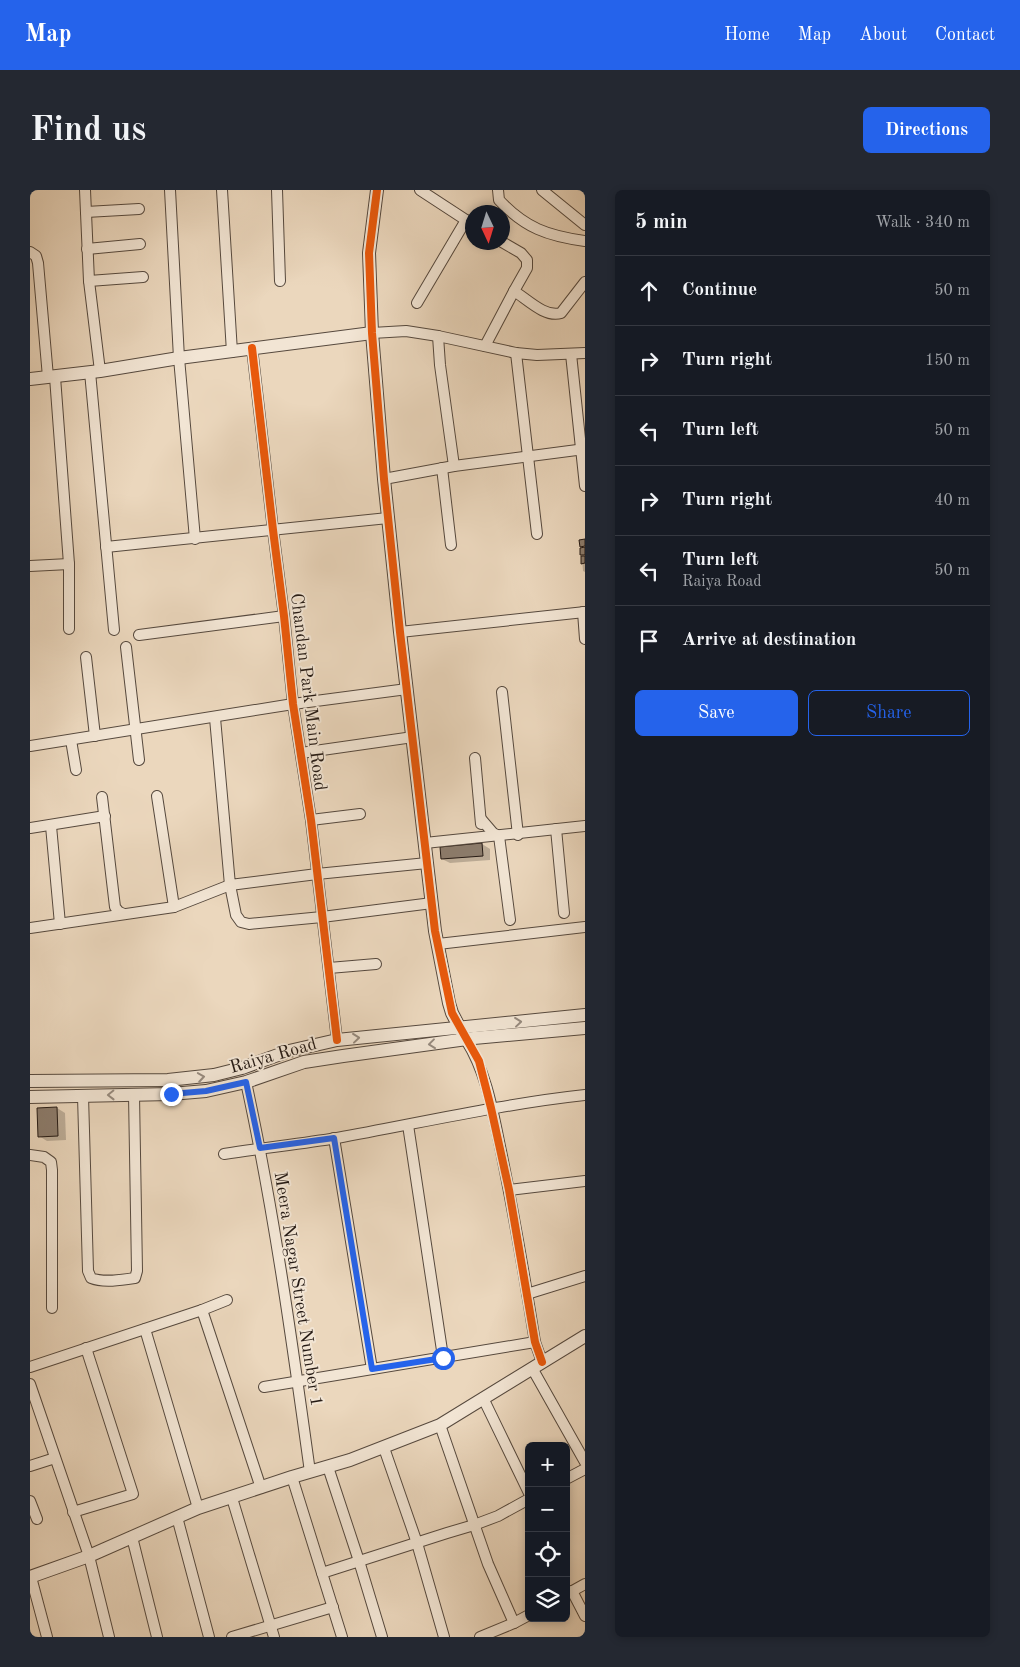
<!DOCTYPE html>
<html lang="en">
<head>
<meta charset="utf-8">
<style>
	:root { --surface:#171b24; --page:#242831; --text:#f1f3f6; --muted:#9ea1a6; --line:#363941; --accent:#2563eb }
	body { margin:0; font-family:"Old Standard TT",serif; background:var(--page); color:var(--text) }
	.controls { position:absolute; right:15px; bottom:15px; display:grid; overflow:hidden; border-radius:8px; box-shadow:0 2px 8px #0003 }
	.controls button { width:45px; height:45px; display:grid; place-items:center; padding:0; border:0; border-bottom:1px solid var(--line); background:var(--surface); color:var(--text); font:25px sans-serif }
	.compass { position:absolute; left:435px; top:15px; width:45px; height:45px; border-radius:50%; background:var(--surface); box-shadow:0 2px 8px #0003; rotate:176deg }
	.stop { position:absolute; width:15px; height:15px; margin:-11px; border:4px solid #2563eb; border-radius:50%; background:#fff }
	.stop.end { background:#2563eb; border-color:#fff; box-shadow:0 1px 5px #0008 }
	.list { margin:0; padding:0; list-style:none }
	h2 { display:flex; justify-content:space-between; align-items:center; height:65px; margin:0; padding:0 20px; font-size:21px }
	h2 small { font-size:16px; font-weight:400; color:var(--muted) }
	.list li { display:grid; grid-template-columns:32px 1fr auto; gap:15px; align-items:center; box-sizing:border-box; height:70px; padding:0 20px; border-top:1px solid var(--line) }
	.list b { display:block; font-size:19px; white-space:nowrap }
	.list p { margin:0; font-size:16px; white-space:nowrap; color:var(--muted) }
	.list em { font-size:16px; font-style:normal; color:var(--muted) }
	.actions { display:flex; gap:10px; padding:15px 20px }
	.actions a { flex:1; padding:11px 0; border:1px solid var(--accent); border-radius:8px; text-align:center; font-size:18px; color:var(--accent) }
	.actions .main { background:var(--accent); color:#fff }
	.icon { flex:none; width:28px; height:28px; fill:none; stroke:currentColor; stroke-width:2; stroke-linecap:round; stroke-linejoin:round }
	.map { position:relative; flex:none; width:555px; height:1447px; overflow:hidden; border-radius:8px }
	header { display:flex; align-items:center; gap:30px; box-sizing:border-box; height:70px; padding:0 25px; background:var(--accent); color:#fff }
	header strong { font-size:24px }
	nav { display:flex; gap:28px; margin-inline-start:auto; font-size:18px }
	.intro { display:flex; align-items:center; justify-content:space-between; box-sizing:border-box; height:120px; padding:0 30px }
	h1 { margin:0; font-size:35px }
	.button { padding:12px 22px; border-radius:8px; background:var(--accent); color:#fff; font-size:18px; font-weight:700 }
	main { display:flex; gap:30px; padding:0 30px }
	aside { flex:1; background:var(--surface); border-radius:8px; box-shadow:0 2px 8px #0003 }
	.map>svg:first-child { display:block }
</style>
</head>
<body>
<header>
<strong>Map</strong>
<nav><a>Home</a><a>Map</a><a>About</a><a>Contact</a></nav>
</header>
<div class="intro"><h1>Find us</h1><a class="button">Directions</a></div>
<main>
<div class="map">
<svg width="555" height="1447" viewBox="0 0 555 1447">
	<rect width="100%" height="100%" fill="#ebd7bd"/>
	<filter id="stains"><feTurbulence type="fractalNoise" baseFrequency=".004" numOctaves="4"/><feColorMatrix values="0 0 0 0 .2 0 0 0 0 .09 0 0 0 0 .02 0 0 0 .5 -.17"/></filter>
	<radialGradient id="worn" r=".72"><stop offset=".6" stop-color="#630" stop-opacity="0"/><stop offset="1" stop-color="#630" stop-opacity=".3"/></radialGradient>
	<g fill="#0003">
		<path d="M552,367H555V382L553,381Z"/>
		<path d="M452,654L460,659V670L420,673L412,669Z"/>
		<path d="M27,918L35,923L36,950L17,951L9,946Z"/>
	</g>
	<g fill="#8c7c6c" stroke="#251a14">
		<path d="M555,349V356L550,357L549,350Z"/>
		<path d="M555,357V365H550V358Z"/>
		<path d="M551,366H555V373L551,374Z"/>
		<path d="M452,653L453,666L411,669L410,657Z"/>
		<path d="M27,917L28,946L8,947L7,918Z"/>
	</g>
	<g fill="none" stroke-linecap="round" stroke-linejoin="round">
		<defs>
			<g id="minor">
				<path d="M55,0L59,91L70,181"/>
				<path d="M140,0L149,168L165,349"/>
				<path d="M192,0L202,162"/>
				<path d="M247,0L250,91"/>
				<path d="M390,0L442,34"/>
				<path d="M468,0L469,10C495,38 518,46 555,51"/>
				<path d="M512,0L555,35"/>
				<path d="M56,22L109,19"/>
				<path d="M472,52L491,63L497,70V78L484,101C497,109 515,128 531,123L555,92"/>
				<path d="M57,59L110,54"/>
				<path d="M0,62L6,66L8,73L18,187"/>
				<path d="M59,91L113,87"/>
				<path d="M387,113L436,30"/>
				<path d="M342,143L376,141L408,146L486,163L507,165L555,163"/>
				<path d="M408,146L410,175L424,276"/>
				<path d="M455,156L484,101"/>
				<path d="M222,158L243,340L254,426L263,514L281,630L307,850"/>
				<path d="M486,163L507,344"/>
				<path d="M541,164L555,296"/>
				<path d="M60,182L84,440"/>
				<path d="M25,187L39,374V439"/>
				<path d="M412,278L421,355"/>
				<path d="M354,289L424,276L555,259"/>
				<path d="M76,357L358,328"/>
				<path d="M0,376L39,374"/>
				<path d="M553,422L555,449"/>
				<path d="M370,442L555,422"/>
				<path d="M109,445L254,426"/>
				<path d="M96,457L109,570"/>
				<path d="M56,467L65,546"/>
				<path d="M472,502L488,645"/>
				<path d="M185,528L200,695L287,684L397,673"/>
				<path d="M41,550L46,580"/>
				<path d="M0,556L263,514L377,499"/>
				<path d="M271,563L383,547"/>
				<path d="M445,568L451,634"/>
				<path d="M127,606L144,717"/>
				<path d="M72,607L85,717L89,722L94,724"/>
				<path d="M451,629L463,643L469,646L480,730"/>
				<path d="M281,630L330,624"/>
				<path d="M21,636L30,734"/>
				<path d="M0,638L75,626"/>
				<path d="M526,639L534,723"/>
				<path d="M395,653L555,636"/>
				<path d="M0,738L144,717L200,695L206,725L211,732L219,734L292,727L402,713"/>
				<path d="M408,754L555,737"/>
				<path d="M299,778L346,774"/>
				<path d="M436,850C457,883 463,923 471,961C484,1025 495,1089 505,1152L512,1172"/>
				<path d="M216,892C244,1021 262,1151 280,1282"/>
				<path d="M53,906L58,1081L61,1088C73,1093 92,1090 105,1088L107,1081L104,905"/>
				<path d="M378,935L413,1167"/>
				<path d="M304,948L342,1179"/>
				<path d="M194,964C232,958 270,954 307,948C390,933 472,914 555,905"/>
				<path d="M0,965L14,967L21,972L22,980V1118"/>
				<path d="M479,1000L555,991"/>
				<path d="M497,1104L555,1086"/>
				<path d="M172,1120L197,1110"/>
				<path d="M115,1139L168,1318"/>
				<path d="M0,1177L172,1120L231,1298"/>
				<path d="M502,1178L555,1272"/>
				<path d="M0,1194L59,1366L79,1447"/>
				<path d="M234,1197L505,1152"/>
				<path d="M453,1208L499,1303"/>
				<path d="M410,1235L458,1374L484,1433"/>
				<path d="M354,1258L387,1353L414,1447"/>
				<path d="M0,1276L25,1268"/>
				<path d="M298,1277L329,1371L352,1447"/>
				<path d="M262,1287L312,1447"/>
				<path d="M536,1289L555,1279"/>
				<path d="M202,1308L244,1447"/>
				<path d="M0,1311L7,1329"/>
				<path d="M43,1322L103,1304L56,1158"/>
				<path d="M147,1327L179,1447"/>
				<path d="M102,1347L127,1447"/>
				<path d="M292,1383L417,1343L444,1335L468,1326L499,1309"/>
				<path d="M1,1387L17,1447"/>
				<path d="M542,1401L555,1426"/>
				<path d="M537,1404L555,1394"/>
				<path d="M202,1447L303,1417"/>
				<path d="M450,1447L484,1433L499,1425"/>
			</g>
			<g id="tertiary">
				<path d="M347,0L339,63L342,143L354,289L370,442L397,673L405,741L419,813L422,823L436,850"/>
				<path d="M0,189L70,181L149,168L342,143"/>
				<path d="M0,891L138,890L184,885L212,878L259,861L307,850L555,825"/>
				<path d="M0,907L141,904L176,901L216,892L274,872L313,866L444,848L555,838"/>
				<path d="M0,1387L59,1366L168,1318L262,1287L320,1270L410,1235L555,1146"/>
			</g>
		</defs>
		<use href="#minor" stroke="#56493e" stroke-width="12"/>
		<use href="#tertiary" stroke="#56493e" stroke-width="14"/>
		<use href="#minor" stroke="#f2e5d4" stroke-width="10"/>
		<use href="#tertiary" stroke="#f2e5d4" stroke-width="12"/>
		<defs>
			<g id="cycleway">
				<path d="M347,0L339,63L342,143L354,289L370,442L405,741L422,823L449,871L461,918L479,1000L505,1152L512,1172"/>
				<path d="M222,158L243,340L254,426L263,514L281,630L307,850"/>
			</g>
		</defs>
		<use href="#cycleway" stroke="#f2e5d4" stroke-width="11"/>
		<use href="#cycleway" stroke="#e8590c" stroke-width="8"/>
	</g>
	<defs><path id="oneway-chevron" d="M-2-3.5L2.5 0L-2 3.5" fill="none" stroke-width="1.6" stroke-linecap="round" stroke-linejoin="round" transform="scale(1.25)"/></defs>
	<g stroke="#968a7e">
		<use href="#oneway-chevron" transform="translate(488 832) rotate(-6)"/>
		<use href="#oneway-chevron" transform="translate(326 848) rotate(-6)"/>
		<use href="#oneway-chevron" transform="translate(402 854) rotate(173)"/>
		<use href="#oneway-chevron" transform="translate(171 887) rotate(-9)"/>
		<use href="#oneway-chevron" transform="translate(81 905) rotate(179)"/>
	</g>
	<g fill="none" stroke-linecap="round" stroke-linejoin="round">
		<path stroke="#2563eb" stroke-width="6" d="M141,904L176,901L216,892L230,958L304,948L342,1179L413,1168"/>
	</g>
	<g text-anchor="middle" stroke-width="4" stroke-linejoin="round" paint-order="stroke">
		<g font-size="18" fill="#251a14" stroke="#f2e5d4">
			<text transform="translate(279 502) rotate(83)" y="6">Chandan Park Main Road</text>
			<text transform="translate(243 865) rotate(-16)" y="6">Raiya Road</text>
			<text transform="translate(269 1099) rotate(81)" y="6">Meera Nagar Street Number 1</text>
		</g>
	</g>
	<rect width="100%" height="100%" filter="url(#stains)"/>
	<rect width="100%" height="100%" fill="url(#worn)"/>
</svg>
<div class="controls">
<button>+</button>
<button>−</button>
<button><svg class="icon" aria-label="locate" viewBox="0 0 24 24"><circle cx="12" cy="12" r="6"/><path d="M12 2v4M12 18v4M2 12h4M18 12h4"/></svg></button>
<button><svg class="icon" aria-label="layers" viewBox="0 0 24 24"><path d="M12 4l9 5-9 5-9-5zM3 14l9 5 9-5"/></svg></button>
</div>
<svg class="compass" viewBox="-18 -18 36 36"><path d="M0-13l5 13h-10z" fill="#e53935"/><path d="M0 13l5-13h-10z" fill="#9ea1a6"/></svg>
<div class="stop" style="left:413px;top:1168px"></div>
<div class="stop end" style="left:141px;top:904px"></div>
</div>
<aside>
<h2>5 min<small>Walk · 340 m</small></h2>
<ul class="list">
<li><svg class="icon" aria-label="ahead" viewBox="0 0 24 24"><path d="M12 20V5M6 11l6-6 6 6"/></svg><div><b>Continue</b></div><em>50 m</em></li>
<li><svg class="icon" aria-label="right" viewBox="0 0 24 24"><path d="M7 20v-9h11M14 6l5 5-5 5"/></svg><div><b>Turn right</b></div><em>150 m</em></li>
<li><svg class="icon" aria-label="left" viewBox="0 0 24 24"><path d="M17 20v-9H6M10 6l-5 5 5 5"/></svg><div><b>Turn left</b></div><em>50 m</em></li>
<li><svg class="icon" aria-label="right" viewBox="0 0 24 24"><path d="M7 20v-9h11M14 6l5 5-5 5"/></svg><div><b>Turn right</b></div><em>40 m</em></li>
<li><svg class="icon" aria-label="left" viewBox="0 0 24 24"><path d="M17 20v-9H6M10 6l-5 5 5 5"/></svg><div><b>Turn left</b><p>Raiya Road</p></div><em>50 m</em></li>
<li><svg class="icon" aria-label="arrive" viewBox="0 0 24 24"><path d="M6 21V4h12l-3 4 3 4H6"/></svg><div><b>Arrive at destination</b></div></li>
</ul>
<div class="actions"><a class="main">Save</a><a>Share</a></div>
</aside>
</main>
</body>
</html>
